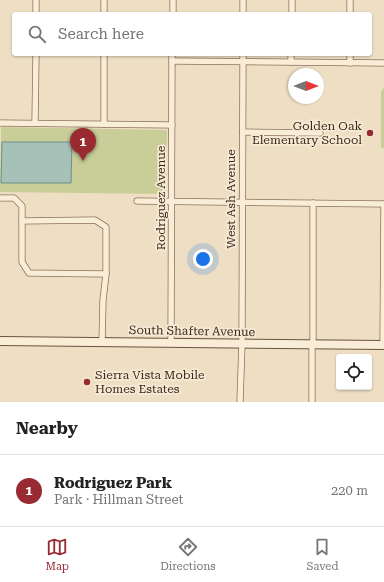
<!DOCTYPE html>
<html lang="en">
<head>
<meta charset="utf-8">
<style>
	:root { --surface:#fff; --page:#f6f6f6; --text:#222; --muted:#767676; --line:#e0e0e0; --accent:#992a31 }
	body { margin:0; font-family:"Roboto Serif",serif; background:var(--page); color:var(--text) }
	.controls { position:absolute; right:12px; bottom:12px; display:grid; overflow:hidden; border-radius:4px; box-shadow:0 1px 3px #0004 }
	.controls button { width:36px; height:36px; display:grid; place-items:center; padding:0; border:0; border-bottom:1px solid var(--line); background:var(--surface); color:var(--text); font:20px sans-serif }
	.compass { position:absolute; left:288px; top:68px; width:36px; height:36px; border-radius:50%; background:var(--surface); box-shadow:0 1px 3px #0004; rotate:90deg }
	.you { position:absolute; left:203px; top:259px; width:14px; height:14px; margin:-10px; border:3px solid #fff; border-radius:50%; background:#1a73e8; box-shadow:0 0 0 6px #1a73e833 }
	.badge { display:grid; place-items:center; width:26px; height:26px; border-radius:50%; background:var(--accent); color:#fff; font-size:13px; font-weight:700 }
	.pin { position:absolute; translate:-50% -33px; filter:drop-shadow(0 1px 2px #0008) }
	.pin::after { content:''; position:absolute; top:21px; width:14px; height:12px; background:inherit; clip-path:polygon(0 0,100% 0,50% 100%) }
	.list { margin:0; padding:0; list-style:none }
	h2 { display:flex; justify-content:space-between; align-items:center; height:52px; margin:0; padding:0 16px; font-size:17px }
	h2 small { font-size:13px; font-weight:400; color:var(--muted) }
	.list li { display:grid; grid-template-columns:26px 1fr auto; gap:12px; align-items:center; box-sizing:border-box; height:72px; padding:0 16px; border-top:1px solid var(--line) }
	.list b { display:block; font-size:15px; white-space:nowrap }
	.list p { margin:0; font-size:13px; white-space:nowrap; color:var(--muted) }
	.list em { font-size:13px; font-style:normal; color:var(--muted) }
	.icon { flex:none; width:22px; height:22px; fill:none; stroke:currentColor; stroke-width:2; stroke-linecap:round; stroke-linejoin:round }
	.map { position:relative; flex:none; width:384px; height:402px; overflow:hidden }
	.search { position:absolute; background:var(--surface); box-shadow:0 1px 3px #0004; left:12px; right:12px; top:12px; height:44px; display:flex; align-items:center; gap:10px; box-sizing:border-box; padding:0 14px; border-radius:4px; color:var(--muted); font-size:15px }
	.sheet { height:124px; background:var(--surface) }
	nav { display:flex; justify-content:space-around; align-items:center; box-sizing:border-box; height:56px; border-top:1px solid var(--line); background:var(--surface); font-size:11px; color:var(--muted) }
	nav a { display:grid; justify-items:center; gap:2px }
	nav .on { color:var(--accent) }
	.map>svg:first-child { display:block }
</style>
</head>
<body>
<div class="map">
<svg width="384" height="402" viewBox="0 0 384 402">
	<rect width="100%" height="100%" fill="#eedfc4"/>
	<g fill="#c9cd98">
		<path d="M384,87V148H381V92Z"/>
		<path d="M1,127L165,130L167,131L166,194L0,192Z"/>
	</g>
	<path fill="#a6c1b8" stroke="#6d9085" d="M2,142H72L71,183H1Z"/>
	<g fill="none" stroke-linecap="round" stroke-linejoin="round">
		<defs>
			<g id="minor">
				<path d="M36,14V0"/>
				<path d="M104,14V0"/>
				<path d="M173,14V0"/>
				<path d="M243,14V0"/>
				<path d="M292,14V0"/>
				<path d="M350,14V0"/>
				<path d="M172,61L384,63"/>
				<path d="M291,62V54"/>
				<path d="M350,63V54"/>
				<path d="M0,123L172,125"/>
				<path d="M35,123L36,54"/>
				<path d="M104,124V54"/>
				<path d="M243,132L320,133"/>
				<path d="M0,198H14L22,206V262L29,273L106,274"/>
				<path d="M137,201L384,204"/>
				<path d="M22,221L95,220L106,227V274L103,300L102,342"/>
				<path d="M171,342L172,54"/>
				<path d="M313,344V203"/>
				<path d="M383,345L384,204"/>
				<path d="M240,402L242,343L243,54"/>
				<path d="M312,402V344"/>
			</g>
			<path id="secondary" d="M0,341L384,345"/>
		</defs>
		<use href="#minor" stroke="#89715a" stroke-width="7"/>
		<use href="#secondary" stroke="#6b523d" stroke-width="10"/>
		<use href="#minor" stroke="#f9edd7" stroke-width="5.5"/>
		<use href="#secondary" stroke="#f9edd7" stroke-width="8"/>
	</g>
	<g fill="#992a31" stroke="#f6ead4" stroke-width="1.5">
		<circle cx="370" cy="133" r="4"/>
		<circle cx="87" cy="382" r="4"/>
	</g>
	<g text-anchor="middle" stroke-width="3.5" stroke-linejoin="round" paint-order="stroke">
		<g font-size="12" fill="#392a1e" stroke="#f6ead4" text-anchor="end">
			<text x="362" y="130">Golden Oak<tspan x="362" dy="14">Elementary School</tspan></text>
			<text x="95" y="379" text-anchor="start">Sierra Vista Mobile<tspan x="95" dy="14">Homes Estates</tspan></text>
		</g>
		<g font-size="12" fill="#392a1e" stroke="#f6ead4">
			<text transform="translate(161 198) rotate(-90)" y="4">Rodriguez Avenue</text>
			<text transform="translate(231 199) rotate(-90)" y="4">West Ash Avenue</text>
			<text transform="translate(192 331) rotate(1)" y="4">South Shafter Avenue</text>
		</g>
	</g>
</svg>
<div class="controls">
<button><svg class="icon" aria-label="locate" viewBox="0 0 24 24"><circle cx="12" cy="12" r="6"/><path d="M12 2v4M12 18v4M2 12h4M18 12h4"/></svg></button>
</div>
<svg class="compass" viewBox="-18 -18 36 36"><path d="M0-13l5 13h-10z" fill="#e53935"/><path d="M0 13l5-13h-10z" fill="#767676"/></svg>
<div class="you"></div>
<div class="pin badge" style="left:83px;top:161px">1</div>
<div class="search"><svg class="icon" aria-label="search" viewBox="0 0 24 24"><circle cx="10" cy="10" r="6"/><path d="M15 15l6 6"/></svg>Search here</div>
</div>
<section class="sheet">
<h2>Nearby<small></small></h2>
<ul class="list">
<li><span class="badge">1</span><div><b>Rodriguez Park</b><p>Park · Hillman Street</p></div><em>220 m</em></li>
</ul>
</section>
<nav>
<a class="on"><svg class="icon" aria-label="map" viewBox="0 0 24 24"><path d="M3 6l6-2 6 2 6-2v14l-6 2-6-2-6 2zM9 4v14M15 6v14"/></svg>Map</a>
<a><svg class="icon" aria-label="directions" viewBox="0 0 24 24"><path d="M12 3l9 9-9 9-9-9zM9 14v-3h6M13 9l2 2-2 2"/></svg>Directions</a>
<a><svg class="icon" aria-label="saved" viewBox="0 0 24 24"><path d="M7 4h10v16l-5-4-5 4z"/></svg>Saved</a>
</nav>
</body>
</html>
